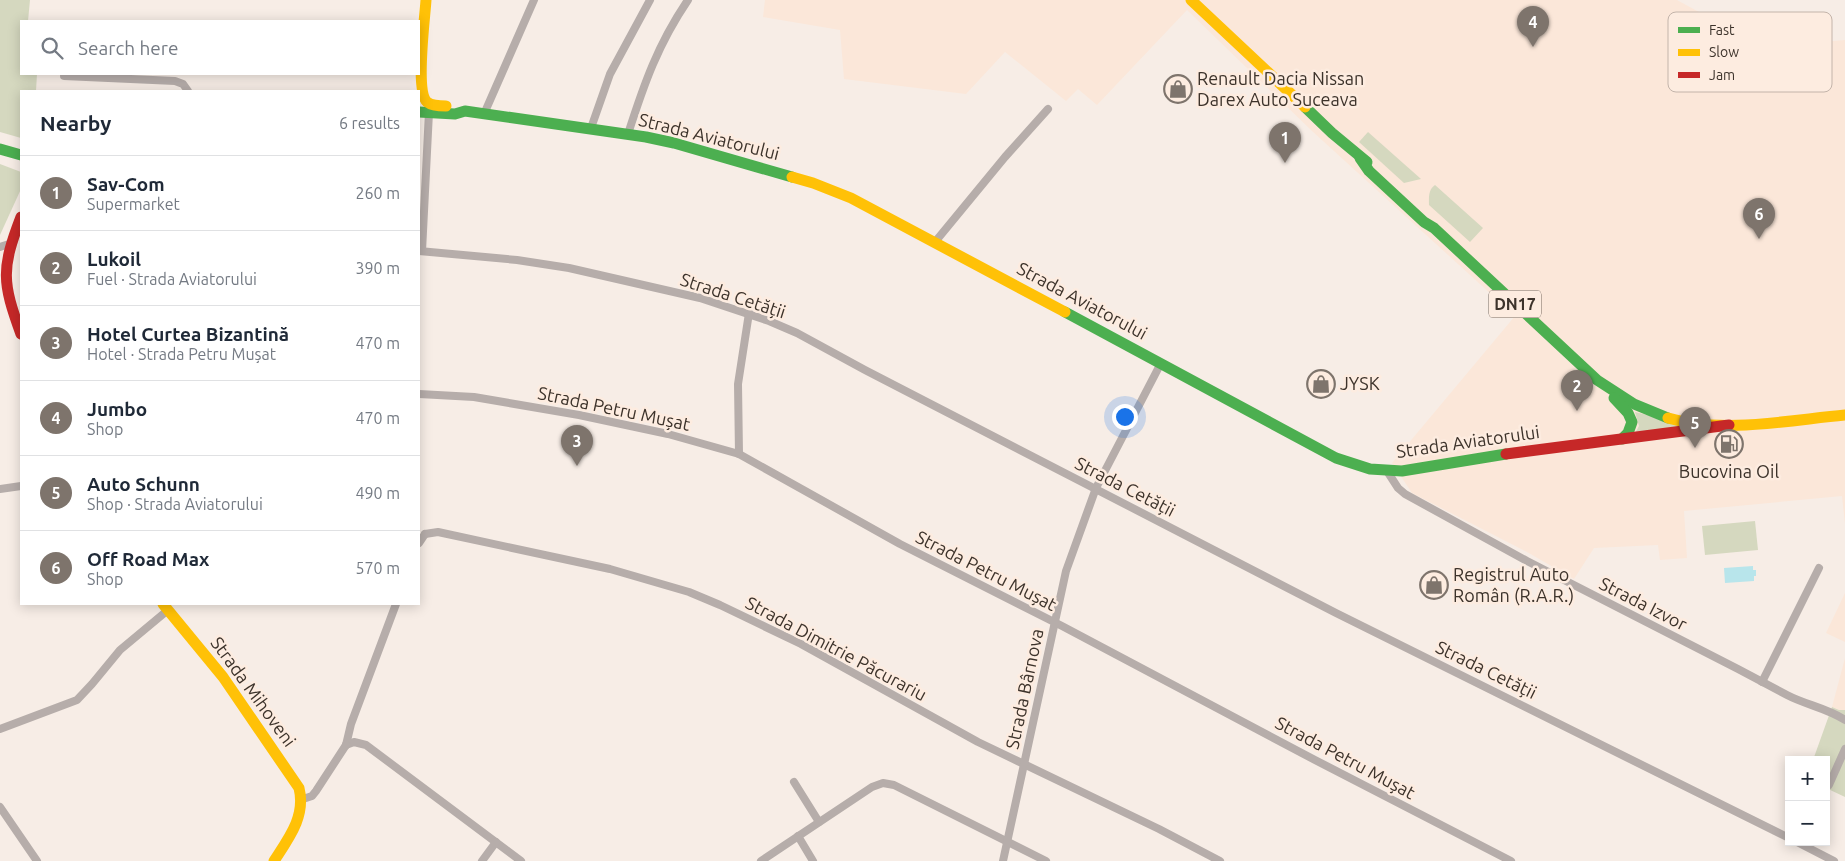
<!DOCTYPE html>
<html lang="en">
<head>
<meta charset="utf-8">
<style>
	:root { --surface:#fff; --page:#f6f6f7; --text:#1f2937; --muted:#747a83; --line:#e0e1e3; --accent:#7e746c }
	body { margin:0; font-family:Ubuntu,sans-serif; background:var(--page); color:var(--text) }
	.controls { position:absolute; right:15px; bottom:15px; display:grid; overflow:hidden; border-radius:0px; box-shadow:0 2px 12px #0003 }
	.controls button { width:45px; height:45px; display:grid; place-items:center; padding:0; border:0; border-bottom:1px solid var(--line); background:var(--surface); color:var(--text); font:25px sans-serif }
	.you { position:absolute; left:1124px; top:416px; width:18px; height:18px; margin:-12px; border:4px solid #fff; border-radius:50%; background:#1a73e8; box-shadow:0 0 0 8px #1a73e833 }
	.badge { display:grid; place-items:center; width:32px; height:32px; border-radius:50%; background:var(--accent); color:#fff; font-size:16px; font-weight:700 }
	.pin { position:absolute; translate:-50% -41px; filter:drop-shadow(0 1px 2px #0008) }
	.pin::after { content:''; position:absolute; top:26px; width:18px; height:15px; background:inherit; clip-path:polygon(0 0,100% 0,50% 100%) }
	.list { margin:0; padding:0; list-style:none }
	h2 { display:flex; justify-content:space-between; align-items:center; height:65px; margin:0; padding:0 20px; font-size:21px }
	h2 small { font-size:16px; font-weight:400; color:var(--muted) }
	.list li { display:grid; grid-template-columns:32px 1fr auto; gap:15px; align-items:center; box-sizing:border-box; height:75px; padding:0 20px; border-top:1px solid var(--line) }
	.list b { display:block; font-size:19px; white-space:nowrap }
	.list p { margin:0; font-size:16px; white-space:nowrap; color:var(--muted) }
	.list em { font-size:16px; font-style:normal; color:var(--muted) }
	.icon { flex:none; width:28px; height:28px; fill:none; stroke:currentColor; stroke-width:2; stroke-linecap:round; stroke-linejoin:round }
	.map { position:relative; flex:none; width:1845px; height:861px; overflow:hidden }
	.search { position:absolute; background:var(--surface); box-shadow:0 2px 12px #0003; left:20px; top:20px; width:400px; height:55px; display:flex; align-items:center; gap:12px; box-sizing:border-box; padding:0 18px; border-radius:0px; color:var(--muted); font-size:19px }
	.panel { position:absolute; background:var(--surface); box-shadow:0 2px 12px #0003; left:20px; top:90px; width:400px; height:515px; border-radius:0px }
	.map>svg:first-child { display:block }
</style>
</head>
<body>
<div class="map">
<svg width="1845" height="861" viewBox="0 0 1845 861">
	<rect width="100%" height="100%" fill="#f7ede6"/>
	<g fill="#fbe7d9">
		<path d="M765,0H1677L1763,47L1845,40V524L1842,496L1684,511L1687,558L1660,560L1658,545L1594,548L1574,579L1527,552L1412,493L1392,463L1515,316L1312,131L1187,10L1097,105L1078,89L1066,101L1005,52L966,94L844,79L840,30L763,17Z"/>
		<path d="M1845,593V642L1826,633Z"/>
		<path d="M1845,658V710H1839L1832,707Z"/>
	</g>
	<g fill="#d5d8bf">
		<path d="M0,0H30L28,21H21V74H37L36,91H21V138L0,132Z"/>
		<path d="M1368,132L1421,179L1404,183L1359,142Z"/>
		<path d="M0,164L21,172V189L0,235Z"/>
		<path d="M1435,185L1483,228L1470,242L1429,205C1429,197 1428,190 1435,185Z"/>
		<path d="M1635,412L1688,425L1634,435L1639,426Z"/>
		<path d="M1755,521L1758,550L1705,555L1702,526Z"/>
		<path d="M1832,707L1839,710H1845V797L1826,788V760H1813Z"/>
	</g>
	<path fill="#b8e5eb" d="M1753,566V570H1756V576H1754V581L1725,583L1724,568Z"/>
	<g fill="none" stroke-linecap="round" stroke-linejoin="round">
		<g stroke="#b6adaa" stroke-width="8">
			<path d="M64,76L175,81L183,84L188,91"/>
			<path d="M484,114L534,0"/>
			<path d="M591,128L610,74L650,0"/>
			<path d="M628,134C644,84 658,44 688,0"/>
			<path d="M935,242L1005,157L1048,109"/>
			<path d="M0,247L9,244"/>
			<path d="M419,251L517,260L569,268L700,298L769,321L797,333L865,370L1336,613L1789,838"/>
			<path d="M422,251L429,112"/>
			<path d="M419,394L474,397L579,415L668,434L739,454L900,544L1062,626L1315,760L1511,861"/>
			<path d="M739,454L738,384L749,313"/>
			<path d="M1387,471L1398,488L1405,494L1527,561L1738,669L1787,695C1806,705 1827,708 1845,720"/>
			<path d="M0,489L21,486"/>
			<path d="M425,534L438,532L610,569L689,592L720,605L801,644L978,742L1159,829L1220,861"/>
			<path d="M419,543L425,534"/>
			<path d="M1762,682L1819,568"/>
			<path d="M0,729L77,700L92,684L120,650L168,610"/>
			<path d="M346,745L354,742L366,745L521,861"/>
			<path d="M346,745L351,724L396,604"/>
			<path d="M794,782L819,822"/>
			<path d="M1829,785L1845,749"/>
			<path d="M303,799L312,796L316,791L346,745"/>
			<path d="M0,807L37,861"/>
			<path d="M798,836L813,861"/>
			<path d="M1797,842L1834,861"/>
			<path d="M482,861L496,842"/>
			<path d="M761,861L872,787L883,783L894,785L1046,861"/>
			<path d="M1003,861L1066,571L1096,488L1161,363"/>
		</g>
		<g stroke="#4caf50" stroke-width="11">
			<path d="M1305,107L1332,133L1367,162"/>
			<path d="M419,112L455,114L465,111L646,137L674,143L792,177"/>
			<path d="M0,149L21,155"/>
			<path d="M1360,158L1369,171L1424,222L1434,228L1597,380L1634,404L1668,418"/>
			<path d="M1065,312L1336,458L1370,469L1402,471L1506,454"/>
			<path d="M1614,398L1628,413L1632,422L1628,433L1622,439"/>
		</g>
		<g stroke="#ffc107" stroke-width="11">
			<path d="M426,0C425,18 415,91 427,102C432,106 440,106 446,106"/>
			<path d="M1191,0L1305,107"/>
			<path d="M792,177L813,183L851,198L1065,312"/>
			<path d="M1668,418C1722,434 1790,420 1845,415"/>
			<path d="M163,604L223,677L299,788C306,816 289,838 274,861"/>
		</g>
		<g stroke="#c62828" stroke-width="11">
			<path d="M21,217C1,269 2,282 21,334"/>
			<path d="M1506,454L1729,425"/>
		</g>
	</g>
	<defs>
		<symbol id="shop-ring" viewBox="-11 -11 22 22"><circle r="9.5" fill="#fdece0" stroke="#7e746c" stroke-width="1.5"/><path d="M-5-2.5h2.3a2.7 3.5 0 0 1 5.4 0H5L5.5 6h-11ZM-1.5-2.5h3a1.5 2.3 0 0 0-3 0Z" fill="#7e746c"/></symbol>
		<symbol id="fuel-ring" viewBox="-11 -11 22 22"><circle r="9.5" fill="#fdece0" stroke="#7e746c" stroke-width="1.5"/><path d="M-5.5-6h7V0h2V4h1.3V-2.5L3-4.5l.8-.8L6-3V5H2.5V1h-1V6h-7ZM-4.2-4.7v3.2H.2V-4.7Z" fill="#7e746c"/></symbol>
	</defs>
	<g fill-rule="evenodd">
		<use href="#shop-ring" x="1162" y="73" width="32" height="32"/>
		<use href="#shop-ring" x="1305" y="368" width="32" height="32"/>
		<use href="#fuel-ring" x="1713" y="428" width="32" height="32"/>
		<use href="#shop-ring" x="1418" y="569" width="32" height="32"/>
	</g>
	<g text-anchor="middle" stroke-width="5" stroke-linejoin="round" paint-order="stroke">
		<rect fill="#fdece0" stroke="#776a61" stroke-width="1" x="1489" y="290.5" width="52" height="27" rx="4"/>
		<g font-size="16" font-weight="bold" fill="#3d332b">
			<text x="1515" y="310">DN17</text>
		</g>
		<g font-size="18" fill="#3d332b" stroke="#fdece0" text-anchor="start">
			<text x="1197" y="85">Renault Dacia Nissan<tspan x="1197" dy="21">Darex Auto Suceava</tspan></text>
			<text x="1340" y="390">JYSK</text>
			<text x="1729" y="478" text-anchor="middle">Bucovina Oil</text>
			<text x="1453" y="581">Registrul Auto<tspan x="1453" dy="21">Român (R.A.R.)</tspan></text>
		</g>
		<g font-size="18" fill="#3d332b" stroke="#fdece0">
			<text transform="translate(709 137) rotate(14)" y="6">Strada Aviatorului</text>
			<text transform="translate(733 296) rotate(18)" y="6">Strada Cetății</text>
			<text transform="translate(1082 301) rotate(28)" y="6">Strada Aviatorului</text>
			<text transform="translate(614 409) rotate(12)" y="6">Strada Petru Mușat</text>
			<text transform="translate(1468 442) rotate(-8)" y="6">Strada Aviatorului</text>
			<text transform="translate(1125 487) rotate(27)" y="6">Strada Cetății</text>
			<text transform="translate(986 571) rotate(27)" y="6">Strada Petru Mușat</text>
			<text transform="translate(1643 604) rotate(27)" y="6">Strada Izvor</text>
			<text transform="translate(836 649) rotate(28)" y="6">Strada Dimitrie Păcurariu</text>
			<text transform="translate(1486 670) rotate(26)" y="6">Strada Cetății</text>
			<text transform="translate(1025 689) rotate(-78)" y="6">Strada Bârnova</text>
			<text transform="translate(253 692) rotate(54)" y="6">Strada Mihoveni</text>
			<text transform="translate(1345 758) rotate(28)" y="6">Strada Petru Mușat</text>
		</g>
	</g>
	<rect x="1668" y="12" width="164" height="80" rx="8" fill="#fdece0" stroke="#c3b4aa" stroke-width="1"/>
	<rect x="1678" y="27" width="22" height="6" fill="#4caf50"/>
	<rect x="1678" y="49" width="22" height="7" fill="#ffc107"/>
	<rect x="1678" y="72" width="22" height="6" fill="#c62828"/>
	<g font-size="14" fill="#3d332b">
		<text x="1709" y="35">Fast</text>
		<text x="1709" y="57">Slow</text>
		<text x="1709" y="80">Jam</text>
	</g>
</svg>
<div class="controls">
<button>+</button>
<button>−</button>
</div>
<div class="you"></div>
<div class="pin badge" style="left:1285px;top:163px">1</div>
<div class="pin badge" style="left:1577px;top:411px">2</div>
<div class="pin badge" style="left:577px;top:466px">3</div>
<div class="pin badge" style="left:1533px;top:47px">4</div>
<div class="pin badge" style="left:1695px;top:448px">5</div>
<div class="pin badge" style="left:1759px;top:239px">6</div>
<div class="search"><svg class="icon" aria-label="search" viewBox="0 0 24 24"><circle cx="10" cy="10" r="6"/><path d="M15 15l6 6"/></svg>Search here</div>
<section class="panel">
<h2>Nearby<small>6 results</small></h2>
<ul class="list">
<li><span class="badge">1</span><div><b>Sav-Com</b><p>Supermarket</p></div><em>260 m</em></li>
<li><span class="badge">2</span><div><b>Lukoil</b><p>Fuel · Strada Aviatorului</p></div><em>390 m</em></li>
<li><span class="badge">3</span><div><b>Hotel Curtea Bizantină</b><p>Hotel · Strada Petru Mușat</p></div><em>470 m</em></li>
<li><span class="badge">4</span><div><b>Jumbo</b><p>Shop</p></div><em>470 m</em></li>
<li><span class="badge">5</span><div><b>Auto Schunn</b><p>Shop · Strada Aviatorului</p></div><em>490 m</em></li>
<li><span class="badge">6</span><div><b>Off Road Max</b><p>Shop</p></div><em>570 m</em></li>
</ul>
</section>
</div>
</body>
</html>
